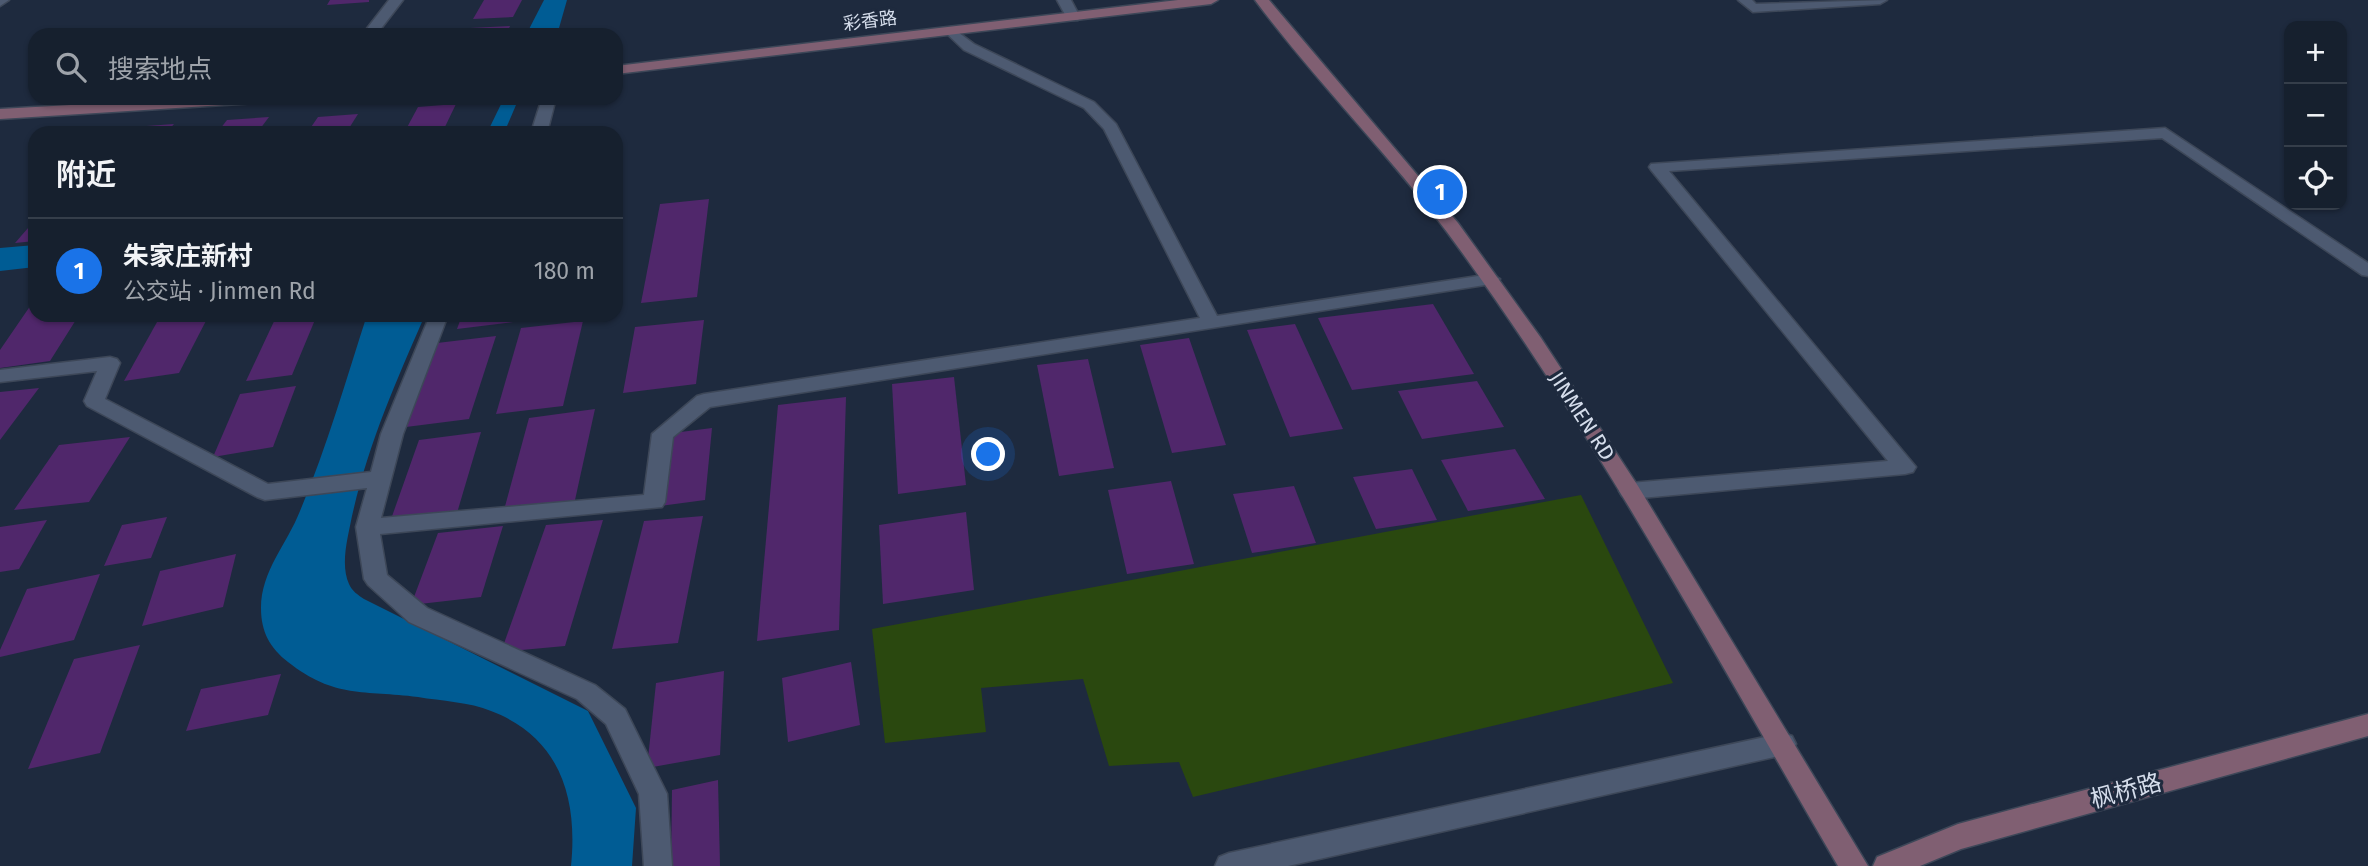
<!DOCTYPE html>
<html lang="zh">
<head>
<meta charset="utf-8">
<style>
	:root { --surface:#16202e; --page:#232d3a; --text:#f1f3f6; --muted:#9ea3aa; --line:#353e4a; --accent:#1a73e8 }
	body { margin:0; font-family:"Fira Sans","Noto Sans SC",sans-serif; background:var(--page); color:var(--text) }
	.controls { position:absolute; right:21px; top:21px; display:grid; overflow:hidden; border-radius:14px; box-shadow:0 2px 5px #0004 }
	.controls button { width:63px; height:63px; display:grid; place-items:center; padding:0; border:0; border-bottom:2px solid var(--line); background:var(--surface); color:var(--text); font:35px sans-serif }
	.you { position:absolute; left:989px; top:455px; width:24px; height:24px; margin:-18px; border:5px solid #fff; border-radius:50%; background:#1a73e8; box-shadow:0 0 0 10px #1a73e833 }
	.badge { display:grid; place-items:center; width:46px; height:46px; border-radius:50%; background:var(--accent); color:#fff; font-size:23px; font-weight:700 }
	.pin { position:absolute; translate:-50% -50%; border:4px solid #fff; box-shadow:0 2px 7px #0006 }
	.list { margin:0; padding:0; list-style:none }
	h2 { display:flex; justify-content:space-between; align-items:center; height:91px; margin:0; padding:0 28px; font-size:30px }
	h2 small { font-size:23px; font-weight:400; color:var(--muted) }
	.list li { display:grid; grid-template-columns:46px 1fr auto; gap:21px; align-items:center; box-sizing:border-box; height:105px; padding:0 28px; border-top:2px solid var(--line) }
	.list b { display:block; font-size:26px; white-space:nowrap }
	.list p { margin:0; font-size:23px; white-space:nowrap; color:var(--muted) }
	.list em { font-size:23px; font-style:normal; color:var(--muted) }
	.icon { flex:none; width:38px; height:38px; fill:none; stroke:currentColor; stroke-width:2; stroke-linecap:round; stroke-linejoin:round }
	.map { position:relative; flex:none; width:2368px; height:866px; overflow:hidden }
	.search { position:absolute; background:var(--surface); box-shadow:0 2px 5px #0004; left:28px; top:28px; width:595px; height:77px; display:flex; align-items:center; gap:18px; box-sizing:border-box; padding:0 24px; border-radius:21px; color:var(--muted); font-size:26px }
	.panel { position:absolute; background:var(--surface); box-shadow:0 2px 5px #0004; left:28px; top:126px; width:595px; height:196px; border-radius:21px }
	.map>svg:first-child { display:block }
</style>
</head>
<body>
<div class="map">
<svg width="2368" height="866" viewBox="0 0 2368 866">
	<rect width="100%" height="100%" fill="#1e2a3e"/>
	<path fill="#2a480f" d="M1581,495L1673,683L1193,797L1179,762L1109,766L1083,679L981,688L986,732L885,743L872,629Z"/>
	<g fill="#005c94">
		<path d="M544,0H567L557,35H526Z"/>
		<path d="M504,98H519L504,133H487Z"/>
		<path d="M35,245V267L0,271V248Z"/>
		<path d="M367,315H425C395,384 369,442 352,516C348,537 340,564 349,584C352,591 358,595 364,599L588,711L636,808L632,866H571C578,798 560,737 491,711C470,702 441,701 418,697C364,690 335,699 288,662C270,648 261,632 261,608C261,571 287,544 300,511C327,447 346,380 367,315Z"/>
	</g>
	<g fill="#50276b">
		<path d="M330,0H369V2L327,5Z"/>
		<path d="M484,0H522L513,17L473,19Z"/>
		<path d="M510,26L506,35H466L470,28Z"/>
		<path d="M456,104L442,133H404L418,107Z"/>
		<path d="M358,114L346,133H307L318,117Z"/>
		<path d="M269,117L257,133H217L227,120Z"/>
		<path d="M174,124L166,133H128L133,127Z"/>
		<path d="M709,199L697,297L641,303L660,204Z"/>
		<path d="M35,220V241L15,243Z"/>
		<path d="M35,299V315H79L50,361L0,368V350Z"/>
		<path d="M1433,304L1474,374L1352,390L1318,318Z"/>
		<path d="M161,315H209L179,373L124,381Z"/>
		<path d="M277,315H317L292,375L246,381Z"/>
		<path d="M462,315H515L513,322L457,329Z"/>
		<path d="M704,320L696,384L623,393L635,327Z"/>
		<path d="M583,321L563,406L496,414L521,328Z"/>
		<path d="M1295,324L1343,429L1290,437L1247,330Z"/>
		<path d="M496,336L469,419L406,427L437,343Z"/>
		<path d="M1189,338L1226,445L1172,453L1140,345Z"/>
		<path d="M1088,359L1114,468L1059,476L1037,365Z"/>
		<path d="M954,377L966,485L898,494L892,384Z"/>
		<path d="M1477,381L1504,427L1422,439L1398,391Z"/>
		<path d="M296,386L273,447L213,457L240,394Z"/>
		<path d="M39,388L0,440V392Z"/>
		<path d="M846,397L839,630L757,641L778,405Z"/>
		<path d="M595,409L575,500L504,510L529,418Z"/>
		<path d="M712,428L705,500L645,508L657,435Z"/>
		<path d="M481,432L457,513L390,522L419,440Z"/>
		<path d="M130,437L89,502L14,510L59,445Z"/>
		<path d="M1515,449L1545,499L1468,511L1441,460Z"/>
		<path d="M1412,469L1437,520L1376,529L1353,477Z"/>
		<path d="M1171,481L1194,564L1127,574L1108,490Z"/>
		<path d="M1294,486L1316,543L1252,553L1233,494Z"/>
		<path d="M966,512L974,590L883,604L879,525Z"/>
		<path d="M703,516L678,643L612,649L644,521Z"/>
		<path d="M167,517L151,558L104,566L122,525Z"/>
		<path d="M47,520L19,569L0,572V527Z"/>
		<path d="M603,520L565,646L501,652L546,525Z"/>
		<path d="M503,526L481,597L411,605L438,533Z"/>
		<path d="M236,554L223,607L142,626L160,571Z"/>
		<path d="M100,574L74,640L0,657V650L27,589Z"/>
		<path d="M140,645L100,753L28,769L74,659Z"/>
		<path d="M851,662L860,725L788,742L782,678Z"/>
		<path d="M724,671L720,755L647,768L656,683Z"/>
		<path d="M281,674L268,715L186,731L201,689Z"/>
		<path d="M718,780L720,866H671L672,790Z"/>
	</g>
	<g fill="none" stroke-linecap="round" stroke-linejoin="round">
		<defs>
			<g id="street">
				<path d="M0,0H9L0,6Z"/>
				<path d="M389,0H403L376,35H362Z"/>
				<path d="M1057,0H1071L1080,17L1078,20H1068Z"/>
				<path d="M1738,0H1752L1756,4L1887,0L1880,4L1753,12Z"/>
				<path d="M951,27L974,44L1094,102L1116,124L1217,316L1491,274L1500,279L1491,284L710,407L673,437L665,502L662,507L380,534L387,575L427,608L595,685L625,709L667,794L672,866H644L639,794L606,724L577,699L409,622L368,585L364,579L356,527L367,488L265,500L257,497L87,406L84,401L97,371L0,382V370L110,357L117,359L120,363L105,399L268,484L371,472L381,434L430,315H448L403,434L381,518L644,495L652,434L697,396L704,394L1200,318L1104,129L1084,108L964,50L944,31Z"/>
				<path d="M542,98H556L547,133H531Z"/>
				<path d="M2165,128L2368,263V276L2362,275L2162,138L1669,171L1916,467L1913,472L1905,474L1630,499L1622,496L1619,491L1622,486L1630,483L1888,461L1651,170L1649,167L1651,164Z"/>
				<path d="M1783,733L1792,736L1796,744L1792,752L1783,755L1288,866H1215L1219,857L1229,853Z"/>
			</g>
			<g id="secondary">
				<path d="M1178,0H1218L1211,4L616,74V66Z"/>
				<path d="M1255,0H1269L1458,223L1541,338L1638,486L1868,866H1838C1713,652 1595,432 1447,232C1387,152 1315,81 1255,0Z"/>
				<path d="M194,98H277L270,102L0,119V109Z"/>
				<path d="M2368,714V736L1961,849L1920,866H1873L1877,857L1958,824Z"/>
			</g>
		</defs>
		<use href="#street" stroke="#3d4758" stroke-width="3"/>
		<use href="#secondary" stroke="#3d4758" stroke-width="3"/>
		<use href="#street" fill="#4d5a71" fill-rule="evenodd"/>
		<use href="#secondary" fill="#805f72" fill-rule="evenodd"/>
	</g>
	<g text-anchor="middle" stroke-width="6" stroke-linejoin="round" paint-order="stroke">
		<g font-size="18" fill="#d5ddeb" stroke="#1e2a3e">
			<text transform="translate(870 21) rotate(-7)" y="6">彩香路</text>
		</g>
		<g font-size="21" fill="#d5ddeb" stroke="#1e2a3e">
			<text transform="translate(1582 416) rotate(57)" y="7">JINMEN RD</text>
		</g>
		<g font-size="24" fill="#d5ddeb" stroke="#1e2a3e">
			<text transform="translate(2126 791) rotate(-15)" y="8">枫桥路</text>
		</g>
	</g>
</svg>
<div class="controls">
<button>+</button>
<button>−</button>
<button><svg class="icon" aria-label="locate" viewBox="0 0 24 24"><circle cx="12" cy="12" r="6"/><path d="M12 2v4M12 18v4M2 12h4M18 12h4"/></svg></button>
</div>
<div class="you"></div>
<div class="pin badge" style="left:1440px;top:192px">1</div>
<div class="search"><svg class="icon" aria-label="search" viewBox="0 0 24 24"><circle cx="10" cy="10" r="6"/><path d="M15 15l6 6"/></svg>搜索地点</div>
<section class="panel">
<h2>附近<small></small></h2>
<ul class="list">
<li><span class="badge">1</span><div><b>朱家庄新村</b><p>公交站 · Jinmen Rd</p></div><em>180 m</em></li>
</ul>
</section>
</div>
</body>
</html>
